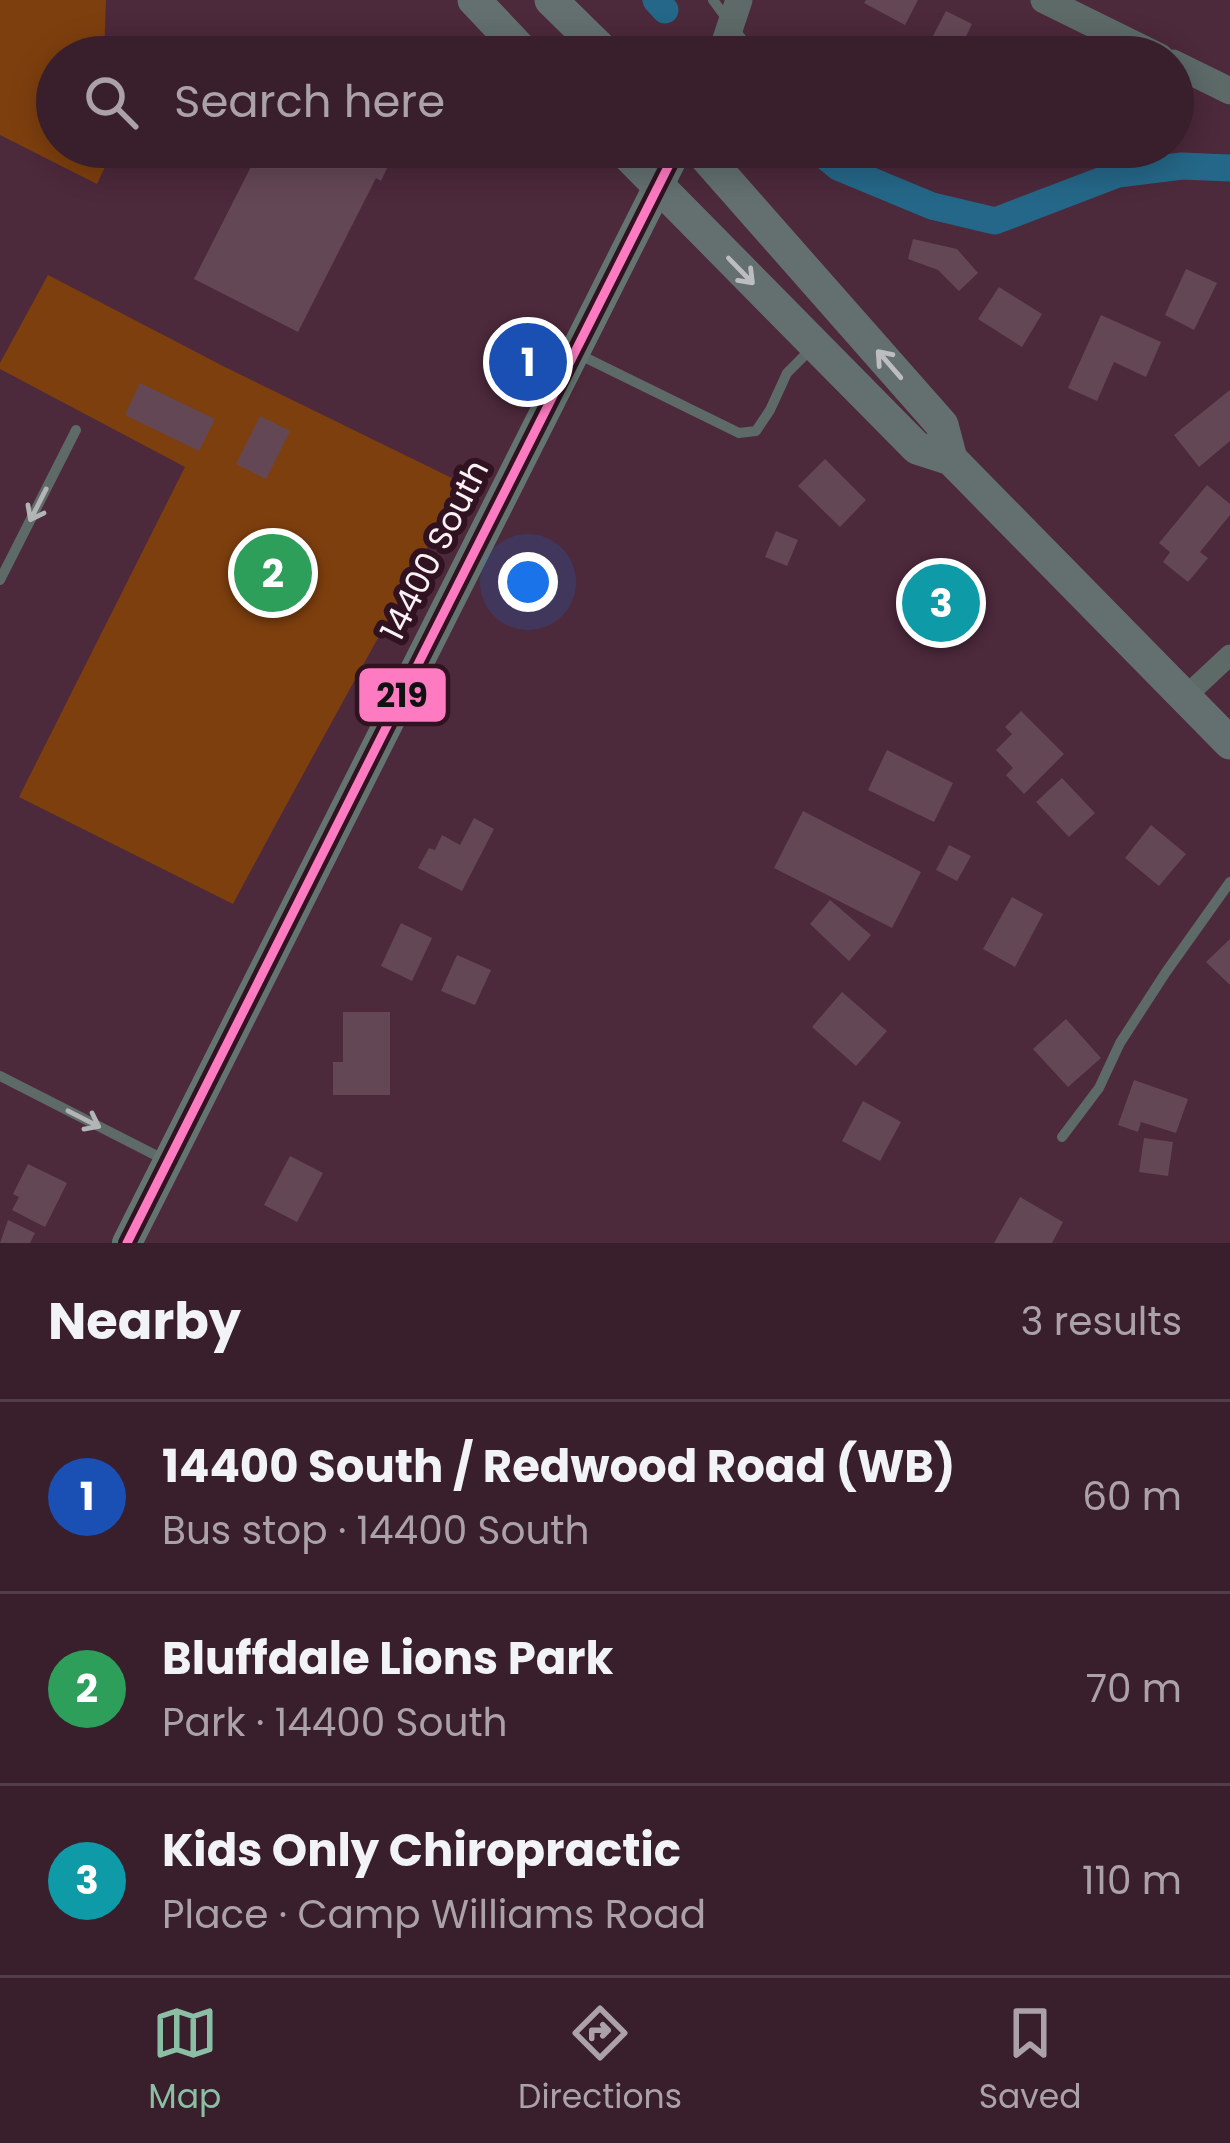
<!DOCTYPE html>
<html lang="en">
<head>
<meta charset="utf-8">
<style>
	:root { --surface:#391f2c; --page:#402734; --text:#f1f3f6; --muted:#aba2a9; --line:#533d48; --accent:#8abfa5 }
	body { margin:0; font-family:Poppins,sans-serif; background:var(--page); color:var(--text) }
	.you { position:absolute; left:528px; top:582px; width:42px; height:42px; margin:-30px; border:9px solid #fff; border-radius:50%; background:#1a73e8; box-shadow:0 0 0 18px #1a73e833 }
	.badge { display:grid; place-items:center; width:78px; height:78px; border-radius:50%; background:var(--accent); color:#fff; font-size:39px; font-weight:700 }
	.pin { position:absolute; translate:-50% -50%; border:6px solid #fff; box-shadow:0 3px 12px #0006 }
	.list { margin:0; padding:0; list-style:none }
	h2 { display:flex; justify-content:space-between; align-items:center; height:156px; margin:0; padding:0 48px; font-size:51px }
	h2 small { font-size:39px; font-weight:400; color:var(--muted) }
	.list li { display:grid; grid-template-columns:78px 1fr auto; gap:36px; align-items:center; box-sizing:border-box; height:192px; padding:0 48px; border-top:3px solid var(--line) }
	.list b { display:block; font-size:45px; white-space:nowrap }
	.list p { margin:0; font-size:39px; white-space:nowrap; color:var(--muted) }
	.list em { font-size:39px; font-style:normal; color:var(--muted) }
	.icon { flex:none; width:66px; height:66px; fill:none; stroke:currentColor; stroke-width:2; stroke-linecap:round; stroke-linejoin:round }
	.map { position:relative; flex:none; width:1230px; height:1243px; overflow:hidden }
	.search { position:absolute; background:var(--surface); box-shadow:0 6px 30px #0003; left:36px; right:36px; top:36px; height:132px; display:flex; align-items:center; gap:30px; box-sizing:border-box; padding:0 42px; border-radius:66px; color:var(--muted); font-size:45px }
	.sheet { height:732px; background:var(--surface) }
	nav { display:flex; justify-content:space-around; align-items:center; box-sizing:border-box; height:168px; border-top:3px solid var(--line); background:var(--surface); font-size:33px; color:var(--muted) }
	nav a { display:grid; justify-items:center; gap:6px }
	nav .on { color:var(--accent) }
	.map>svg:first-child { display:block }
</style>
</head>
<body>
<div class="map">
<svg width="1230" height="1243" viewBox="0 0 1230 1243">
	<rect width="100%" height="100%" fill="#4c293b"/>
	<g fill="#7e3f0e">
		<path d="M0,0H106L104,57H57V147H138L129,164L111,154L97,184L0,135Z"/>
		<path d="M48,275L223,366L462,483C387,624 308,763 233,904L19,797L185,467L0,369V363Z"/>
	</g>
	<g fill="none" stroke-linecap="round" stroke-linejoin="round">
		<g stroke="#256788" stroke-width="27">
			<path d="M656,0L665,10"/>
			<path d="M814,147L838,167L932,206L995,221L1118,174L1182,166L1230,168"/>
		</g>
	</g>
	<g fill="#644755">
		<path d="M866,0H918L905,25L864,3Z"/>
		<path d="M946,11L972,24L956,57H922Z"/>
		<path d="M261,147H391L388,153L393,155L381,181L376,178L298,332L194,279Z"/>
		<path d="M913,239L957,249L978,273L959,291L938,270L908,259Z"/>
		<path d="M1186,269L1217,283L1194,330L1165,315Z"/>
		<path d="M999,287L1042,314L1022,347L978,319Z"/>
		<path d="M1101,315L1161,342L1146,377L1114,362L1097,401L1068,388Z"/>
		<path d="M140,383L215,419L199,451L125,415Z"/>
		<path d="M1230,390V441L1199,467L1174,435Z"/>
		<path d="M260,416L290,431L266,479L236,464Z"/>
		<path d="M825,459L866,500L840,527L798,486Z"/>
		<path d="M1207,485L1230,504V515L1200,552L1208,558L1188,582L1163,562L1170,552L1159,543Z"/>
		<path d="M776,531L798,540L787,566L765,557Z"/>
		<path d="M942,569L974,602L940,636L907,603Z"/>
		<path d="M1021,711L1064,754L1024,794L1006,775L1013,768L996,750L1012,734L1005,727Z"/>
		<path d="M887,750L953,783L934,822L868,790Z"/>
		<path d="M1062,778L1095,813L1069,837L1036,802Z"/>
		<path d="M803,811L921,872L892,928L774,868Z"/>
		<path d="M474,818L494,829L462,891L418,868L429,848L435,850L442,835L460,845Z"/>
		<path d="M1151,825L1186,854L1159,886L1125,858Z"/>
		<path d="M949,845L971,856L957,881L936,870Z"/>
		<path d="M1012,897L1043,914L1015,967L983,949Z"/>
		<path d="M830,900L871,935L849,961L810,924Z"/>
		<path d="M401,923L432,938L412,981L381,966Z"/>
		<path d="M1230,939V985L1206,962Z"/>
		<path d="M457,955L491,970L475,1005L441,991Z"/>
		<path d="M842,992L887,1031L856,1066L812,1027Z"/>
		<path d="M343,1012H390V1095H333V1062H343Z"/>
		<path d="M1066,1019L1101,1058L1068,1087L1033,1049Z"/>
		<path d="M1134,1080L1188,1099L1176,1133L1141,1122L1138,1132L1118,1125Z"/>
		<path d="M863,1101L901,1122L880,1161L842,1141Z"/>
		<path d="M1144,1138L1173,1142L1168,1176L1139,1172Z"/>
		<path d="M290,1156L323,1173L297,1222L264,1205Z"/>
		<path d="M28,1164L67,1183L45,1227L12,1210L19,1197L13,1194Z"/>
		<path d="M1020,1197L1063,1222L1052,1243H994Z"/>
		<path d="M8,1220L35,1233L30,1243H0Z"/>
	</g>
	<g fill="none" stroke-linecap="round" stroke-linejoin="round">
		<g stroke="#5d6a67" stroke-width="10">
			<path d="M713,0L755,57"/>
			<path d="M578,354L739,433L756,431L770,410L787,373L813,347"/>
			<path d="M0,580L76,430"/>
			<path d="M0,1076L163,1159"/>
			<path d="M1062,1137L1099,1088L1120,1043L1166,972L1230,882"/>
		</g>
		<path stroke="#5d6a67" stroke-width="21" d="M1186,696L1230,655"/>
		<g stroke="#5d6a67" stroke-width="27">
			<path d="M1044,0L1160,57"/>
			<path d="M720,57L739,0"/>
			<path d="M1173,63L1230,91"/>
		</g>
		<path stroke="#647571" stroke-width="30" d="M127,1243L678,147"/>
		<g stroke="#63706f" stroke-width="33">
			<path d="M474,0L528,57"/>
			<path d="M551,0L609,57"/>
			<path d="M620,147L917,448L951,459L1230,743"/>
			<path d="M697,147L942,425L951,459"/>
		</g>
		<defs>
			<path id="bus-1" d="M127,1243L678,147"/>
		</defs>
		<use href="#bus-1" stroke="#301220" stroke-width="18"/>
		<use href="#bus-1" stroke="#fe7ac1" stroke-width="9"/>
	</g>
	<defs><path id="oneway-shaft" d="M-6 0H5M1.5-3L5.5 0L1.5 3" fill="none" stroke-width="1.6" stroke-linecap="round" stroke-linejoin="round" transform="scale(3)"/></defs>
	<g stroke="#bdbdbf">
		<use href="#oneway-shaft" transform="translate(741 271) rotate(46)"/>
		<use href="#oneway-shaft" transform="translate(889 364) rotate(-131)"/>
	</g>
	<g stroke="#b3b4b5">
		<use href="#oneway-shaft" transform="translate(38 505) rotate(117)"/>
		<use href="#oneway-shaft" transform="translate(84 1119) rotate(27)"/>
	</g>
	<g text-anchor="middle" stroke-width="12" stroke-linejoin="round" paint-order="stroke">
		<g font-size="33" fill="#f9f1f4" stroke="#301220">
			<text transform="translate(434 550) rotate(-63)" y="12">14400 South</text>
		</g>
	</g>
	<rect stroke="#301220" stroke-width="4.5" x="357" y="666" width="91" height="58" rx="12" fill="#fe7ac1"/>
	<g font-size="33" text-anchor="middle" font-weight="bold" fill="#111">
		<text x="402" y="707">219</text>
	</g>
</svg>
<div class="you"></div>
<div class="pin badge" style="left:528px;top:362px;background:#1a4fb4">1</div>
<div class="pin badge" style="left:273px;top:573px;background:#2e9e5b">2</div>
<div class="pin badge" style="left:941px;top:603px;background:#0f9aa8">3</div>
<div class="search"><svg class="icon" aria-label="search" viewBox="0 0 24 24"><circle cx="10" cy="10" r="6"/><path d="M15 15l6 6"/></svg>Search here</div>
</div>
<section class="sheet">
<h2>Nearby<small>3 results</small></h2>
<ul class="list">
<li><span class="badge" style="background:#1a4fb4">1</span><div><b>14400 South / Redwood Road (WB)</b><p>Bus stop · 14400 South</p></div><em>60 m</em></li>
<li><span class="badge" style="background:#2e9e5b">2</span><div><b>Bluffdale Lions Park</b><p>Park · 14400 South</p></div><em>70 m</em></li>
<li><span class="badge" style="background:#0f9aa8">3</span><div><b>Kids Only Chiropractic</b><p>Place · Camp Williams Road</p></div><em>110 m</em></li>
</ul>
</section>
<nav>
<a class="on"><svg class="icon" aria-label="map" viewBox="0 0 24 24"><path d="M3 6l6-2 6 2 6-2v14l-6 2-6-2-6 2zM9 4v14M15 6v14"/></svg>Map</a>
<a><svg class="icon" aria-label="directions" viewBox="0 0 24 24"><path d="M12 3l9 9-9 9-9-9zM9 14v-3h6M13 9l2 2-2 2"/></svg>Directions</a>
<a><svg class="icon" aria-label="saved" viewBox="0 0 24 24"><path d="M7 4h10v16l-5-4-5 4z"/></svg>Saved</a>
</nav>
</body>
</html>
